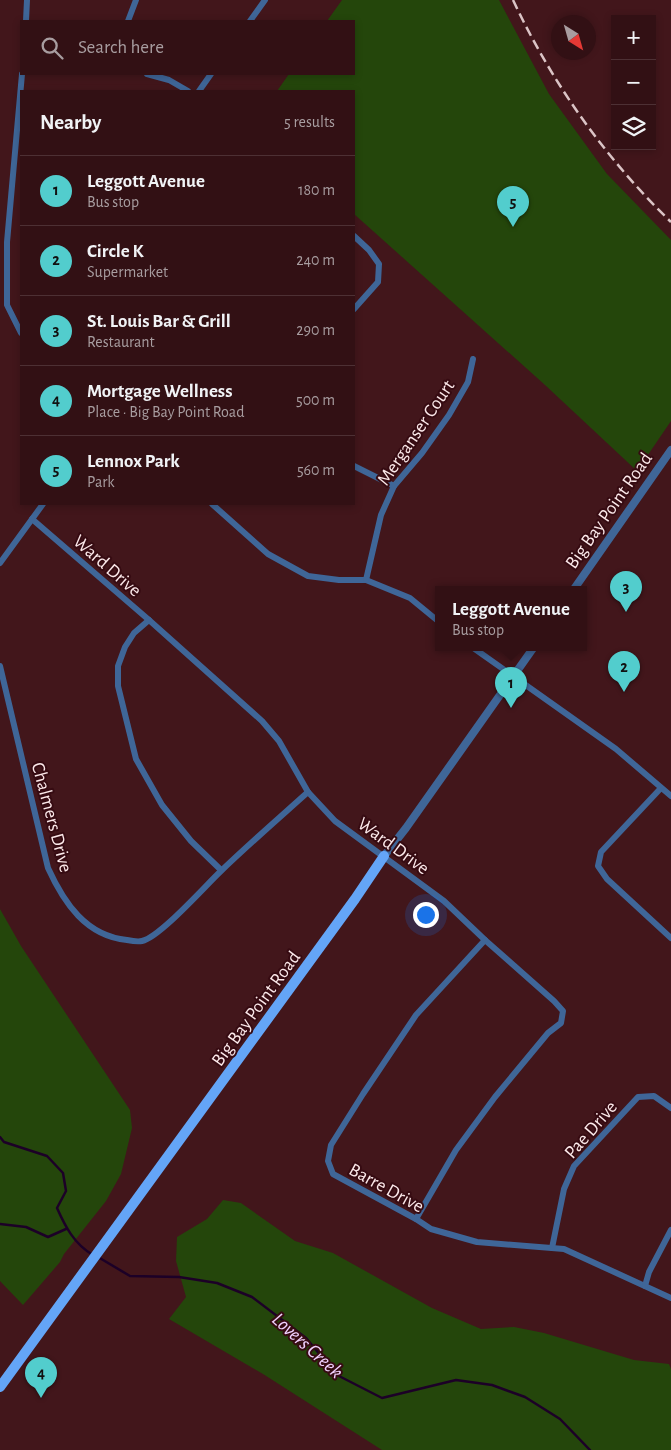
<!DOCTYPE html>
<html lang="en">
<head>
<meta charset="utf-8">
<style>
	:root { --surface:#321014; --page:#3a191d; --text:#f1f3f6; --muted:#a89da0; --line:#4d3034; --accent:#52cdcd }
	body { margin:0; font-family:"Alegreya Sans",sans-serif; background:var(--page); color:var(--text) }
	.controls { position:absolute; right:15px; top:15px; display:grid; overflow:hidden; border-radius:0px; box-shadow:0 2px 8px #0003 }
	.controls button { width:45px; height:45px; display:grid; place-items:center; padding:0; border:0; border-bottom:1px solid var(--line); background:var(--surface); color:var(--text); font:25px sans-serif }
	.compass { position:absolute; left:551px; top:15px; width:45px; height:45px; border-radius:50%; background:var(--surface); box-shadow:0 2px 8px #0003; rotate:143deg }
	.you { position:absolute; left:425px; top:914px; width:18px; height:18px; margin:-12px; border:4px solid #fff; border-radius:50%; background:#1a73e8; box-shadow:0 0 0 8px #1a73e833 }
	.badge { display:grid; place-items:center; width:32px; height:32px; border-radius:50%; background:var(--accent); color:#111; font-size:16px; font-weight:700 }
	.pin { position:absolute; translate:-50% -41px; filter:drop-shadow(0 1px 2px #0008) }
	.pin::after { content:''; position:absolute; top:26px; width:18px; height:15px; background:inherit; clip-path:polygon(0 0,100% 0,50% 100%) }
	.popup { position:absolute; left:435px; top:586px; width:152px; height:65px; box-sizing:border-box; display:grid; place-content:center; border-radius:0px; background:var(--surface); filter:drop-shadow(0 1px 4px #0005); font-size:16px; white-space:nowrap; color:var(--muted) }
	.popup b { font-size:19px; color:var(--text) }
	.popup::after { content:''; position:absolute; left:50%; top:100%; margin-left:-10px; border:10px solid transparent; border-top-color:var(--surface) }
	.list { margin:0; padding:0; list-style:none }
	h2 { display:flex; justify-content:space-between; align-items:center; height:65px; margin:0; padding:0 20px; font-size:21px }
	h2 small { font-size:16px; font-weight:400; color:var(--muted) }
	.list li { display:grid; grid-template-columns:32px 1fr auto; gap:15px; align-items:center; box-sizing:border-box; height:70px; padding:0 20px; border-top:1px solid var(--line) }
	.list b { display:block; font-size:19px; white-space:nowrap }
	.list p { margin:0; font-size:16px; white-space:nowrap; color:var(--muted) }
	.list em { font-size:16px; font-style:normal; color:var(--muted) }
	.icon { flex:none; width:28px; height:28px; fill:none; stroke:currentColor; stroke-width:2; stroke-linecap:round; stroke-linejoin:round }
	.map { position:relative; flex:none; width:671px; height:1450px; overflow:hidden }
	.search { position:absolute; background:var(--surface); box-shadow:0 2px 8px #0003; left:20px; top:20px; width:335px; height:55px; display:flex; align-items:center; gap:12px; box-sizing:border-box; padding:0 18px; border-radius:0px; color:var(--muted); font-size:19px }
	.panel { position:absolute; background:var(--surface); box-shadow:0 2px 8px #0003; left:20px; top:90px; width:335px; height:415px; border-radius:0px }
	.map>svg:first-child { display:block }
</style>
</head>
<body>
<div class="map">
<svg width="671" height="1450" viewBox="0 0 671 1450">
	<rect width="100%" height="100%" fill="#42161b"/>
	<g fill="#24460b">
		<path d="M342,0H499L549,94L607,174L671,240V421L637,471L545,385L354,214V91H277L289,74H354V21H327Z"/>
		<path d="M0,909L21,946L130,1110L132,1128L121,1174L106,1201L64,1254L60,1262L23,1305L0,1281Z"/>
		<path d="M223,1200L241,1203L295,1241L333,1253L432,1308L481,1329L514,1327L544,1333L634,1360L669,1364L671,1369V1450H382L263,1374L169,1319L186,1297L176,1261L177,1237L207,1219Z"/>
	</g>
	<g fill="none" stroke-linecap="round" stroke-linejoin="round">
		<g stroke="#1c0027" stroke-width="2.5">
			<path d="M0,1137L4,1142L47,1156L63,1173L66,1191L57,1208C65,1226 74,1244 93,1255"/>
			<path d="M0,1224L26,1227L48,1237L66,1229"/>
			<path d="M98,1257L130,1276L179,1277L217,1283L252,1297L306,1338L337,1375L382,1398L456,1380L492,1385L525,1397L560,1419L590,1450"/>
		</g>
		<g stroke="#3f6698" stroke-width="6">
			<path d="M26,21L27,0"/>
			<path d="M128,21L136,0"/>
			<path d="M250,21L265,0"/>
			<path d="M147,74L169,80L188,91"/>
			<path d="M199,91L211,74"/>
			<path d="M354,236L369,250L379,264L378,282L354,309"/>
			<path d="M21,333L7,305V242L22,74"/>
			<path d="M354,466L394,486"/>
			<path d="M212,504L268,554L308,576L339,580H366L410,598L438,621"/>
			<path d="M32,519L149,620L262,721L279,741L308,792L335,821L444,901L485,940L554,1001L563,1011L561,1023L548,1033L495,1097L456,1150L416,1219"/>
			<path d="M0,563L43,504"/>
			<path d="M366,580L381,515L394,486L422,453L449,415L468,382L473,359"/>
			<path d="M149,620L134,633L125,647L118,666V686L136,759L162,805L191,841L221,870"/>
			<path d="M472,647L616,749L671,796"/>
			<path d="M0,666L48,868C64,903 86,936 127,940C132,941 138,942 142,941C160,937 205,886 221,871C249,844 279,818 308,792"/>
			<path d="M661,788L601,852L598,866L607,879L671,938"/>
			<path d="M485,940L416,1015L363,1094L331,1145L328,1161L333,1174L416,1219L431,1229L477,1242L564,1249L671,1298"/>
			<path d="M552,1248L564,1189L574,1166L638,1097L654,1096L671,1108"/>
			<path d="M645,1286L649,1272L671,1230"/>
		</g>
		<g stroke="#3f6698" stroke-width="8">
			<path d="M574,589L671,450"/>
			<path d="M384,856L406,828L534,647"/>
		</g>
		<path stroke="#64a5f7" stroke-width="10" d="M0,1387L355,899L384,856"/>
		<path stroke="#dbc4c6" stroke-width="2.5" stroke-dasharray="10 5" stroke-linecap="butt" d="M513,0C552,83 605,158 671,222"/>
	</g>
	<g text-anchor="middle" stroke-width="4" stroke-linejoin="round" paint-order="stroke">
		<g font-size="19" fill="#fce9ea" stroke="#360b12">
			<text transform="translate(415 432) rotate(-56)" y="7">Merganser Court</text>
			<text transform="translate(608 510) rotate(-55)" y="7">Big Bay Point Road</text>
			<text transform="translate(108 565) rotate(41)" y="7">Ward Drive</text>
			<text transform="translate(53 817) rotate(75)" y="7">Chalmers Drive</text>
			<text transform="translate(394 845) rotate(36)" y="7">Ward Drive</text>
			<text transform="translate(255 1008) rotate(-54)" y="7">Big Bay Point Road</text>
			<text transform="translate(590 1129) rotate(-49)" y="7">Pae Drive</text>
			<text transform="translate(387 1187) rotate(29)" y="7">Barre Drive</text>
		</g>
		<g font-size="20" font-style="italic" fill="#f1d2ff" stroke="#360b12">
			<text transform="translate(308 1345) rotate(42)" y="7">Lovers Creek</text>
		</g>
	</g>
</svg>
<div class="controls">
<button>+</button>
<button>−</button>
<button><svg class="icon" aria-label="layers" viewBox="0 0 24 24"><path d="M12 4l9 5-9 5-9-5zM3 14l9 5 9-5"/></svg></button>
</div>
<svg class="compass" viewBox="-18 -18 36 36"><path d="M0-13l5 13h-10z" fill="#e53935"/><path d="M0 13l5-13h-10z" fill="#a89da0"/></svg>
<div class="you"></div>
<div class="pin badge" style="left:511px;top:708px">1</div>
<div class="popup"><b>Leggott Avenue</b>Bus stop</div>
<div class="pin badge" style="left:624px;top:692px">2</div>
<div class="pin badge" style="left:626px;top:612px">3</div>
<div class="pin badge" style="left:41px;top:1398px">4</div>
<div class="pin badge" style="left:513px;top:227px">5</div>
<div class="search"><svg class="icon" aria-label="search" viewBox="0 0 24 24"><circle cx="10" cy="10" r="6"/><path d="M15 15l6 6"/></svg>Search here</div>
<section class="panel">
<h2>Nearby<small>5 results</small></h2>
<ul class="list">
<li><span class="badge">1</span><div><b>Leggott Avenue</b><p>Bus stop</p></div><em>180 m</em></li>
<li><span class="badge">2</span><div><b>Circle K</b><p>Supermarket</p></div><em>240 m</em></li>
<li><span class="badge">3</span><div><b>St. Louis Bar &amp; Grill</b><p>Restaurant</p></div><em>290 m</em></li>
<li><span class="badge">4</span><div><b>Mortgage Wellness</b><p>Place · Big Bay Point Road</p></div><em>500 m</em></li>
<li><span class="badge">5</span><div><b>Lennox Park</b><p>Park</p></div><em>560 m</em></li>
</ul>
</section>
</div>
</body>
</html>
